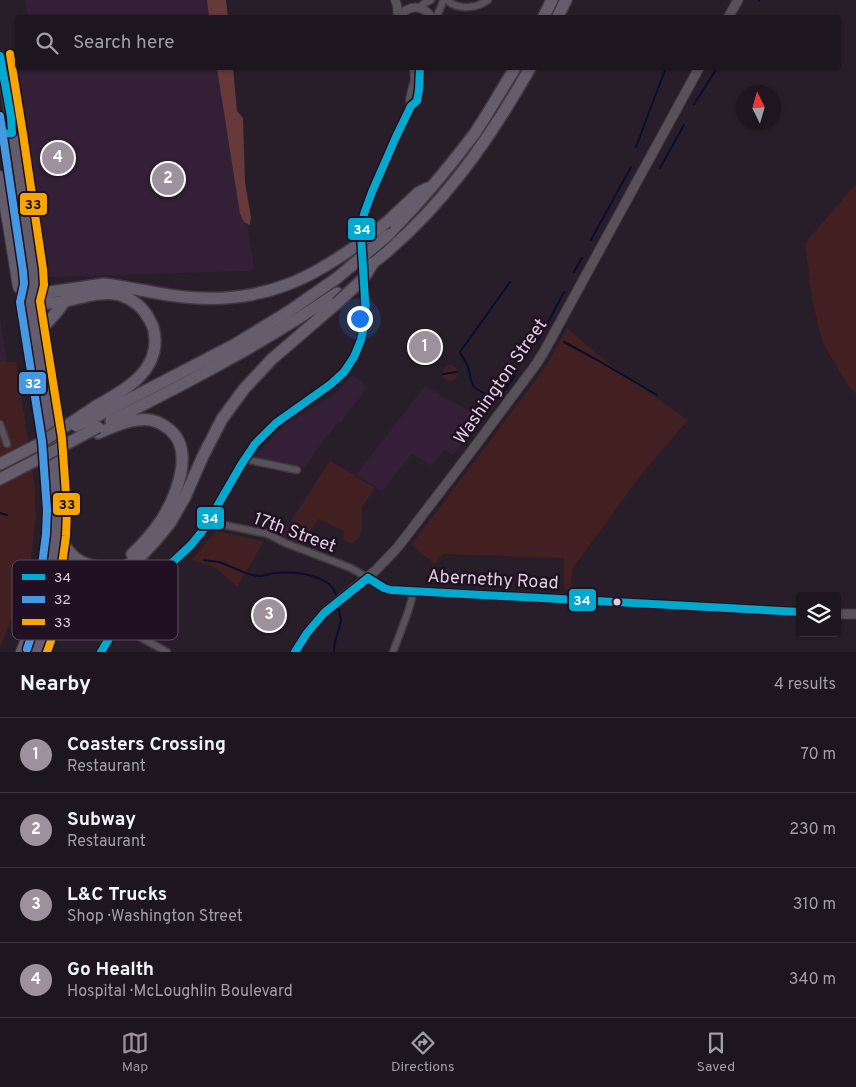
<!DOCTYPE html>
<html lang="en">
<head>
<meta charset="utf-8">
<style>
	:root { --surface:#1e161f; --page:#2b232c; --text:#f1f3f6; --muted:#a19fa4; --line:#3c353d; --accent:#9c919d }
	body { margin:0; font-family:Overpass,sans-serif; background:var(--page); color:var(--text) }
	.controls { position:absolute; right:15px; bottom:15px; display:grid; overflow:hidden; border-radius:5px; box-shadow:0 1px 4px #0004 }
	.controls button { width:45px; height:45px; display:grid; place-items:center; padding:0; border:0; border-bottom:1px solid var(--line); background:var(--surface); color:var(--text); font:25px sans-serif }
	.compass { position:absolute; left:736px; top:85px; width:45px; height:45px; border-radius:50%; background:var(--surface); box-shadow:0 1px 4px #0004; rotate:355deg }
	.you { position:absolute; left:359px; top:318px; width:18px; height:18px; margin:-12px; border:4px solid #fff; border-radius:50%; background:#1a73e8; box-shadow:0 0 0 8px #1a73e833 }
	.badge { display:grid; place-items:center; width:32px; height:32px; border-radius:50%; background:var(--accent); color:#fff; font-size:16px; font-weight:700 }
	.pin { position:absolute; translate:-50% -50%; border:2px solid #fff; box-shadow:0 1px 5px #0006 }
	.list { margin:0; padding:0; list-style:none }
	h2 { display:flex; justify-content:space-between; align-items:center; height:65px; margin:0; padding:0 20px; font-size:21px }
	h2 small { font-size:16px; font-weight:400; color:var(--muted) }
	.list li { display:grid; grid-template-columns:32px 1fr auto; gap:15px; align-items:center; box-sizing:border-box; height:75px; padding:0 20px; border-top:1px solid var(--line) }
	.list b { display:block; font-size:19px; white-space:nowrap }
	.list p { margin:0; font-size:16px; white-space:nowrap; color:var(--muted) }
	.list em { font-size:16px; font-style:normal; color:var(--muted) }
	.icon { flex:none; width:28px; height:28px; fill:none; stroke:currentColor; stroke-width:2; stroke-linecap:round; stroke-linejoin:round }
	.map { position:relative; flex:none; width:856px; height:652px; overflow:hidden }
	.search { position:absolute; background:var(--surface); box-shadow:0 1px 4px #0004; left:15px; right:15px; top:15px; height:55px; display:flex; align-items:center; gap:12px; box-sizing:border-box; padding:0 18px; border-radius:5px; color:var(--muted); font-size:19px }
	.sheet { height:365px; background:var(--surface) }
	nav { display:flex; justify-content:space-around; align-items:center; box-sizing:border-box; height:70px; border-top:1px solid var(--line); background:var(--surface); font-size:14px; color:var(--muted) }
	nav a { display:grid; justify-items:center; gap:2px }
	nav .on { color:var(--accent) }
	.map>svg:first-child { display:block }
</style>
</head>
<body>
<div class="map">
<svg width="856" height="652" viewBox="0 0 856 652">
	<rect width="100%" height="100%" fill="#281e29"/>
	<g fill="#331f36">
		<path d="M25,0H212L215,17H28Z"/>
		<path d="M17,49L18,68H223L254,267L249,271L46,277L41,259L9,60L12,52Z"/>
		<path d="M0,317L7,362H0Z"/>
		<path d="M353,375L368,387L341,422L338,421L329,435L328,434L305,467L256,457L262,449L279,431L288,423L337,392Z"/>
		<path d="M425,386L477,415L467,428L471,431L453,455L445,449L432,466L412,454L382,491L356,475Z"/>
	</g>
	<g fill="#421f21">
		<path d="M856,184V394L848,386L822,341L812,299L805,243Z"/>
		<path d="M567,328L610,365L688,420L644,471L572,569L571,590L564,589V558L443,554L435,564L411,545L547,365Z"/>
		<path d="M0,362H16L34,479L36,515L32,551L23,589L0,648Z"/>
		<circle cx="450" cy="373" r="8"/>
		<path d="M330,461L375,488L362,507V531L359,537L352,544L343,540L344,531L319,519L300,544L282,535Z"/>
		<path d="M216,531L264,541L237,587L216,568L192,560Z"/>
	</g>
	<g fill="#67393b">
		<path d="M207,0H226L228,17H209Z"/>
		<path d="M217,68H233L237,111L243,118L245,183L251,217L250,225L244,222L240,214Z"/>
	</g>
	<g fill="none" stroke-linecap="round" stroke-linejoin="round">
		<g stroke="#070e2f" stroke-width="2">
			<path d="M759,1V0"/>
			<path d="M694,104L717,68"/>
			<path d="M636,147L665,70"/>
			<path d="M660,168L684,125"/>
			<path d="M591,240L631,167"/>
			<path d="M574,272L582,258"/>
			<path d="M539,339L564,292"/>
			<path d="M564,342L599,361L657,395"/>
			<path d="M443,374L457,372"/>
			<path d="M487,395C468,385 473,385 468,367C466,361 462,357 460,352L510,282"/>
			<path d="M500,395L515,376"/>
			<path d="M0,513L7,515"/>
			<path d="M204,560C209,561 214,561 219,562C232,566 245,575 259,576C264,576 269,574 274,573C294,571 333,574 337,598"/>
			<path d="M334,652L335,642L341,621L338,605"/>
		</g>
		<defs>
			<g id="minor">
				<path d="M446,0C458,10 476,9 488,0"/>
				<path d="M420,8L423,4L431,0"/>
				<path d="M436,18L442,4L443,0"/>
				<path d="M0,424L7,444"/>
				<path d="M244,459L297,470"/>
				<path d="M209,522L268,534L285,543L351,568L368,578"/>
				<path d="M118,625L167,652"/>
				<path d="M393,652L408,612L414,591"/>
			</g>
			<g id="tertiary">
				<path d="M395,0L397,5L398,18"/>
				<path d="M399,18C408,4 423,4 432,18"/>
				<path d="M411,106L410,99L415,79L414,68"/>
				<path d="M0,134L12,133"/>
				<path d="M101,652L122,617L132,603L144,589L191,545L204,529L241,465L255,444L276,423L331,384L344,372L354,357L361,340L366,316L361,235L364,214L372,192L396,137L411,106L417,101L419,90L420,68"/>
			</g>
			<g id="secondary">
				<path d="M728,18L738,0"/>
				<path d="M368,578L384,588L391,590L800,612"/>
				<path d="M837,614H856"/>
				<path d="M295,652L307,633L324,613L375,571L398,547L473,449L537,363L545,350L699,68"/>
			</g>
			<g id="primary">
				<path d="M0,56C13,127 22,198 33,270L34,285L30,301"/>
				<path d="M0,176L18,287L30,301"/>
			</g>
			<g id="trunk">
				<path d="M30,301L52,440L57,510L56,535L51,573L55,586L50,613L36,652"/>
				<path d="M21,652L28,634L41,584L51,573"/>
			</g>
			<g id="motorway">
				<path d="M543,18L552,0"/>
				<path d="M557,18L566,0"/>
				<path d="M387,222L418,193L428,188"/>
				<path d="M388,235C419,203 448,169 475,133C489,112 502,89 515,68"/>
				<path d="M373,263C440,211 489,140 530,68"/>
				<path d="M30,301L50,292L104,284L112,285C131,288 150,292 169,295C207,301 249,299 286,285C311,276 334,261 356,246"/>
				<path d="M32,301C38,302 45,303 51,303C73,302 97,289 120,295C132,299 143,307 149,319C153,325 155,333 155,341C155,375 121,392 96,406"/>
				<path d="M36,335L56,313L66,300"/>
				<path d="M97,416L234,345L288,312L337,278"/>
				<path d="M111,421C189,382 265,342 337,293"/>
				<path d="M98,433C111,428 124,421 138,420C150,418 161,422 170,430C195,451 176,496 162,519C154,531 143,544 132,554"/>
				<path d="M0,464L39,444"/>
				<path d="M0,479L44,456"/>
				<path d="M56,535C71,553 73,562 98,567"/>
				<path d="M51,573L69,577L105,573L121,569L128,565L143,554L156,540L170,523L185,497L203,456L222,419L244,389L272,359L337,303"/>
			</g>
		</defs>
		<use href="#minor" stroke="#413942" stroke-width="9"/>
		<use href="#tertiary" stroke="#413942" stroke-width="10"/>
		<use href="#secondary" stroke="#413942" stroke-width="11"/>
		<use href="#primary" stroke="#413942" stroke-width="12"/>
		<use href="#trunk" stroke="#413942" stroke-width="12"/>
		<use href="#motorway" stroke="#413942" stroke-width="14"/>
		<use href="#minor" stroke="#59515a" stroke-width="6"/>
		<use href="#tertiary" stroke="#59515a" stroke-width="8"/>
		<use href="#secondary" stroke="#59515a" stroke-width="9"/>
		<use href="#primary" stroke="#645c69" stroke-width="10"/>
		<use href="#trunk" stroke="#645c6a" stroke-width="10"/>
		<use href="#motorway" stroke="#655d6c" stroke-width="11"/>
		<defs>
			<g id="motorway-bridge">
				<path d="M356,246L387,222"/>
				<path d="M337,278L388,235"/>
				<path d="M337,303L363,279L373,263"/>
				<path d="M76,426L97,416"/>
				<path d="M39,444L96,406"/>
				<path d="M44,456L98,427"/>
			</g>
		</defs>
		<use href="#motorway-bridge" stroke="#413942" stroke-width="14" stroke-linecap="butt"/>
		<use href="#motorway-bridge" stroke="#655d6c" stroke-width="11"/>
		<defs>
			<g id="bus-1">
				<path d="M0,56L11,117L12,133L0,134"/>
				<path d="M368,578L384,588L391,590L800,612"/>
				<path d="M101,652L122,617L132,603L144,589L191,545L204,529L241,465L255,444L276,423L331,384L344,372L354,357L361,340L366,316L361,235L364,214L372,192L396,137L411,106L417,101L419,90L420,68"/>
				<path d="M295,652L307,633L324,613L368,578"/>
			</g>
			<path id="bus-2" d="M0,116L23,271L24,284L20,302L42,441L47,510L46,534L41,573L45,587L40,610L27,649"/>
			<path id="bus-3" d="M10,54L23,134L43,269L44,285L40,301L62,438L67,509L66,536L61,572L65,588L60,616L47,652"/>
		</defs>
		<use href="#bus-1" stroke="#211023" stroke-width="11"/>
		<use href="#bus-2" stroke="#211023" stroke-width="11"/>
		<use href="#bus-3" stroke="#211023" stroke-width="11"/>
		<use href="#bus-1" stroke="#00a9ce" stroke-width="8"/>
		<use href="#bus-2" stroke="#4699e1" stroke-width="8"/>
		<use href="#bus-3" stroke="#f7a600" stroke-width="8"/>
	</g>
	<circle fill="#dbcfdc" stroke="#211023" stroke-width="2" cx="617" cy="602" r="4.5"/>
	<g text-anchor="middle" stroke-width="5" stroke-linejoin="round" paint-order="stroke">
		<g font-size="18" fill="#dbcfdc" stroke="#211023">
			<text transform="translate(500 381) rotate(-55)" y="6">Washington Street</text>
			<text transform="translate(295 532) rotate(20)" y="6">17th Street</text>
			<text transform="translate(493 579) rotate(3)" y="6">Abernethy Road</text>
		</g>
	</g>
	<rect x="12" y="560" width="166" height="80" rx="8" fill="#211023" stroke="#59495a" stroke-width="1"/>
	<rect x="22" y="574" width="23" height="6" fill="#00a9ce"/>
	<rect x="22" y="596" width="23" height="7" fill="#4699e1"/>
	<rect x="22" y="619" width="23" height="6" fill="#f7a600"/>
	<g font-size="14" fill="#dbcfdc">
		<text x="54" y="582">34</text>
		<text x="54" y="604">32</text>
		<text x="54" y="627">33</text>
	</g>
	<g stroke="#211023" stroke-width="2">
		<rect x="19" y="192" width="29" height="24" rx="5" fill="#f7a600"/>
		<rect x="347" y="217" width="29" height="24" rx="5" fill="#00a9ce"/>
		<rect x="18" y="371" width="29" height="24" rx="5" fill="#4699e1"/>
		<rect x="52" y="492" width="29" height="24" rx="5" fill="#f7a600"/>
		<rect x="196" y="506" width="29" height="24" rx="5" fill="#00a9ce"/>
		<rect x="568" y="588" width="29" height="24" rx="5" fill="#00a9ce"/>
	</g>
	<g font-size="14" text-anchor="middle" font-weight="bold" fill="#fff">
		<text x="362" y="234">34</text>
		<text x="33" y="388">32</text>
		<text x="210" y="523">34</text>
		<text x="582" y="605">34</text>
	</g>
	<g font-size="14" text-anchor="middle" font-weight="bold" fill="#111">
		<text x="33" y="209">33</text>
		<text x="67" y="509">33</text>
	</g>
</svg>
<div class="controls">
<button><svg class="icon" aria-label="layers" viewBox="0 0 24 24"><path d="M12 4l9 5-9 5-9-5zM3 14l9 5 9-5"/></svg></button>
</div>
<svg class="compass" viewBox="-18 -18 36 36"><path d="M0-13l5 13h-10z" fill="#e53935"/><path d="M0 13l5-13h-10z" fill="#a19fa4"/></svg>
<div class="you"></div>
<div class="pin badge" style="left:425px;top:347px">1</div>
<div class="pin badge" style="left:168px;top:179px">2</div>
<div class="pin badge" style="left:269px;top:615px">3</div>
<div class="pin badge" style="left:58px;top:158px">4</div>
<div class="search"><svg class="icon" aria-label="search" viewBox="0 0 24 24"><circle cx="10" cy="10" r="6"/><path d="M15 15l6 6"/></svg>Search here</div>
</div>
<section class="sheet">
<h2>Nearby<small>4 results</small></h2>
<ul class="list">
<li><span class="badge">1</span><div><b>Coasters Crossing</b><p>Restaurant</p></div><em>70 m</em></li>
<li><span class="badge">2</span><div><b>Subway</b><p>Restaurant</p></div><em>230 m</em></li>
<li><span class="badge">3</span><div><b>L&amp;C Trucks</b><p>Shop · Washington Street</p></div><em>310 m</em></li>
<li><span class="badge">4</span><div><b>Go Health</b><p>Hospital · McLoughlin Boulevard</p></div><em>340 m</em></li>
</ul>
</section>
<nav>
<a class="on"><svg class="icon" aria-label="map" viewBox="0 0 24 24"><path d="M3 6l6-2 6 2 6-2v14l-6 2-6-2-6 2zM9 4v14M15 6v14"/></svg>Map</a>
<a><svg class="icon" aria-label="directions" viewBox="0 0 24 24"><path d="M12 3l9 9-9 9-9-9zM9 14v-3h6M13 9l2 2-2 2"/></svg>Directions</a>
<a><svg class="icon" aria-label="saved" viewBox="0 0 24 24"><path d="M7 4h10v16l-5-4-5 4z"/></svg>Saved</a>
</nav>
</body>
</html>
